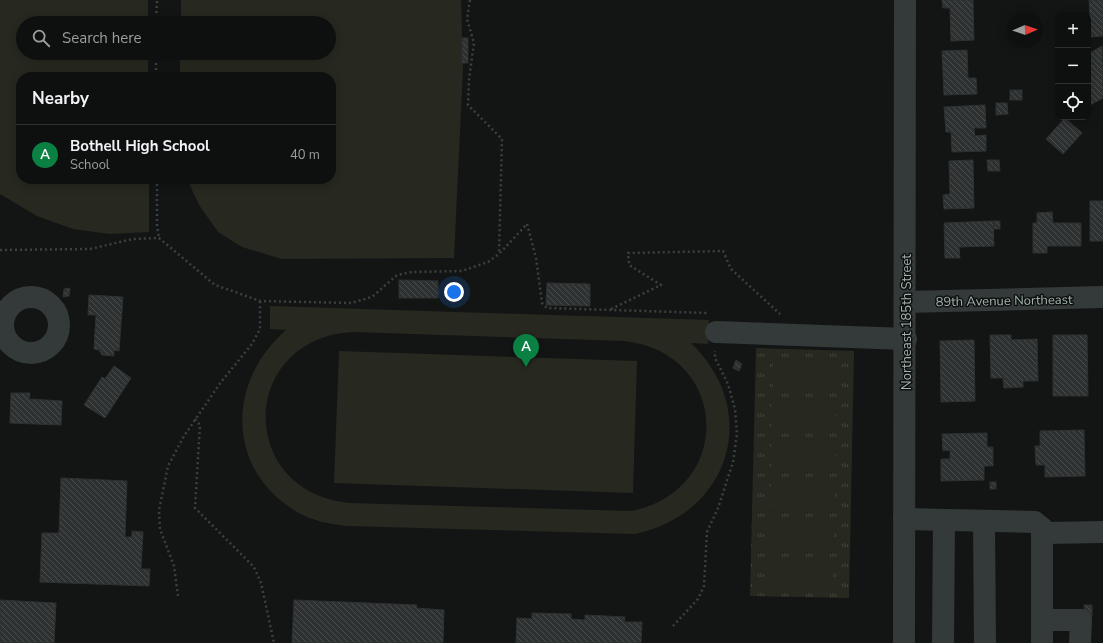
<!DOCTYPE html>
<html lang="en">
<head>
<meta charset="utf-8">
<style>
	:root { --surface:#0e1010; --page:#171919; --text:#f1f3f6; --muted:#9b9d9f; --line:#2e3030; --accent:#0b8043 }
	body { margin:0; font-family:"Nunito Sans",sans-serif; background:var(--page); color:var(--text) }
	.controls { position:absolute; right:12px; top:12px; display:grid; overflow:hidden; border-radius:8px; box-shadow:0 2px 10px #0003 }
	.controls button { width:36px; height:36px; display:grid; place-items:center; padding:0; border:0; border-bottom:1px solid var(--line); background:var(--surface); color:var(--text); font:20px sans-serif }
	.compass { position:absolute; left:1007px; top:12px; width:36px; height:36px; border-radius:50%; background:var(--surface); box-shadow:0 2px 10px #0003; rotate:88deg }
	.you { position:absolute; left:454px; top:292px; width:14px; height:14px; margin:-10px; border:3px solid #fff; border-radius:50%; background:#1a73e8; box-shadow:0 0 0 6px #1a73e833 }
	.badge { display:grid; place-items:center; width:26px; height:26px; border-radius:50%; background:var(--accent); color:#fff; font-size:13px; font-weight:700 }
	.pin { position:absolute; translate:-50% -33px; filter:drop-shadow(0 1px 2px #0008) }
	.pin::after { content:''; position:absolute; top:21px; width:14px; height:12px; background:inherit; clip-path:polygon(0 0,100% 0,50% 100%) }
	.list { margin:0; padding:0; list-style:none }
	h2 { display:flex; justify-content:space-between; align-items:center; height:52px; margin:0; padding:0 16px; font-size:17px }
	h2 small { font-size:13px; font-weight:400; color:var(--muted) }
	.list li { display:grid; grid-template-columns:26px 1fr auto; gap:12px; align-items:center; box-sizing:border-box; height:60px; padding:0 16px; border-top:1px solid var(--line) }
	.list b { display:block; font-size:15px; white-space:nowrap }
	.list p { margin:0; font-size:13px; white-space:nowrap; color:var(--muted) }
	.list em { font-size:13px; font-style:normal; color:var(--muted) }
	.icon { flex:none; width:22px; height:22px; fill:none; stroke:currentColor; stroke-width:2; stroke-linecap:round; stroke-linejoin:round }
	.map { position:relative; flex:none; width:1103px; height:643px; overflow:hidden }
	.search { position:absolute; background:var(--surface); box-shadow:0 2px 10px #0003; left:16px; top:16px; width:320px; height:44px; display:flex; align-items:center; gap:10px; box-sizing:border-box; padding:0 14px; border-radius:22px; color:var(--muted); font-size:15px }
	.panel { position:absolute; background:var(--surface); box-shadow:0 2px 10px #0003; left:16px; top:72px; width:320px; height:112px; border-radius:16px }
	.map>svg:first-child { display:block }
</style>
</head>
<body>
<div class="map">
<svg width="1103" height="643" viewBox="0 0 1103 643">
	<defs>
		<pattern id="grass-tufts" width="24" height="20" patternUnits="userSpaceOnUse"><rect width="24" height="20" fill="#27281f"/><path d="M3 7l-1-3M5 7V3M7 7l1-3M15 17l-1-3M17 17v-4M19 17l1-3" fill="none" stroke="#43453d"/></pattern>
		<pattern id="building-back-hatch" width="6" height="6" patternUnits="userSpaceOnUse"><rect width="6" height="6" fill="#2e3131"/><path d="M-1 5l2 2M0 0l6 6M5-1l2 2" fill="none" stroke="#494d4c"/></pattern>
	</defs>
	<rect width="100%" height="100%" fill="#131515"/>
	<path fill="url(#grass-tufts)" d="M756,348L854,351L849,598L750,596Z"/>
	<g fill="#27281f" fill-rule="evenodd">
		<path d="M0,0H148V23H23V53H148V77H21V179H149V232L109,234L73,229L37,216L0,194Z"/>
		<path d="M181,0H461L463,68L454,258L282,259L242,247L218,232L199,205L187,179H331V77H180V53H329V23H181Z"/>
		<path d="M270,306L709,320L708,344L691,343C762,411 730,514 635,534L347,526C330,524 312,521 297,512C226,470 226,382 286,330L270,329ZM353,332L624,341C729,352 736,489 632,511L348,503C235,490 240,338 353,332Z"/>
		<path d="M339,351L637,361L633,493L334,483Z"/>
		<path d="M773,359L837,360L836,390L773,388Z"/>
		<path d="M772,399L836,400L835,430L771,428Z"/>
		<path d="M772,438L836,440L835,469L771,468Z"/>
		<path d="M771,480L835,482L834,512L770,510Z"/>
		<path d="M769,520L834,522L833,551L769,550Z"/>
		<path d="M770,560L833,561V591L769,589Z"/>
	</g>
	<g fill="url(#building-back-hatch)" stroke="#2d3131">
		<path d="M942,0H973L974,40L951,41L950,8H943Z"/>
		<path d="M1089,0H1103V36L1091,37Z"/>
		<rect x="462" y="38" width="6" height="25"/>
		<path d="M1102,46L1103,98L1090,105L1088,102V54Z"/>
		<path d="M967,50L968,78H976L977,94L944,95L942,51Z"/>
		<rect x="1010" y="90" width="12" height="10"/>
		<path d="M996,103H1007L1008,114L996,115Z"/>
		<path d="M985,105L986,128H974L975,136L986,135V151L952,152L951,132H946L944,107Z"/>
		<path d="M1065,118L1082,133L1063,154L1046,139Z"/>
		<path d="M973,160L974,208L944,209L943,195L950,194L949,161Z"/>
		<path d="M987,160H999L1000,171H988Z"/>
		<rect x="1090" y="201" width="13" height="40"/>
		<path d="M1052,212L1053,223H1081V246H1047V253H1033V223H1037V213Z"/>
		<path d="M993,221L994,246L959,247L960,258H945L944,223Z"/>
		<rect x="994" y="221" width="6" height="8"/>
		<path d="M399,280L438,281V298H399Z"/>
		<path d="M547,283L590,284V306L546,305Z"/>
		<path d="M70,288L69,296L63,297L64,289Z"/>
		<path d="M89,295L123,297L119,351L114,350V356L102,355L99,350L94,349L96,315H88Z"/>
		<path d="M990,335H1011V340L1037,339L1038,381H1023V387L1004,388L1003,378H991Z"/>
		<path d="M1053,335H1087L1088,396H1053Z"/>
		<path d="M974,340L975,401L941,402L940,341Z"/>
		<path d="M736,360L742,364L739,371L733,368Z"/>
		<path d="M114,366L131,378L105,418L84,405L102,377L105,379Z"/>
		<path d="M11,393H30L29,399L62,401L61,425L10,423Z"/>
		<path d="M1084,430L1085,476L1045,477V465H1036L1035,446H1040V431Z"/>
		<path d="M987,433V447H993V466H984V480L941,481V459H950V450L943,451L942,434Z"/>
		<path d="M61,478L127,481L125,537H132V531L143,532L141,569H150L149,586L40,582L42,533H59Z"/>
		<rect x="990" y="482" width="6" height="7"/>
		<path d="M0,600L56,603L54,643H0Z"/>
		<path d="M294,600L417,605L416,608L444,610L443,643H292Z"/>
		<path d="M1084,605H1092V616L1085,617Z"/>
		<path d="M532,613L571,614V619L585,620V615L625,617L624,622H642L641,643H516L517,618L532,619Z"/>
	</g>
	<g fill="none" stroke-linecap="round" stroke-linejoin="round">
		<g stroke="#3a413f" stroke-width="2.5" stroke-dasharray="2 3" stroke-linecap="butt">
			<path d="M470,0L467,19L474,43L469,79L468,105L502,139L499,253"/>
			<path d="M156,23L157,0"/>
			<path d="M156,53V77"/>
			<path d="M157,179V226L159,238"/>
			<path d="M527,224L536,258L542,303L547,308L708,313"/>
			<path d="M0,250L90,249L133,239L159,238L215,285L238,293L260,301L351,303L372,297L397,275L412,272L462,271L488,262L499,254L527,224"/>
			<path d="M611,309L661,285L629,265L628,253L723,251L731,269L780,314"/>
			<path d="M195,419L200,425L195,508L254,567L261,583L274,643"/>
			<path d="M178,596L174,566L160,529L159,510L168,466L184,436L221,382L252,344L260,329V301"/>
			<path d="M673,626L698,599L704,586L707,532L718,508L733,462L737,434L735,409L728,384L715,358V351"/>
		</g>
		<g stroke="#343a39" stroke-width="22">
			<circle cx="31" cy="325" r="28"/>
			<path d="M906,302L1103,297"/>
			<path d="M716,332L906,339"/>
			<path d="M904,519L1035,522L1047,533L1103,532"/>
			<path d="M984,521L985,643"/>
			<path d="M1042,620H1081L1080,643"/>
			<path d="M904,643L905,0"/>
			<path d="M943,643L944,520"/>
			<path d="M1042,643V528"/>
		</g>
	</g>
	<g text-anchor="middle" stroke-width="3" stroke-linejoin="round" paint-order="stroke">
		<g font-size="13" fill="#a4b5b0" stroke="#0e1010">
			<text transform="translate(1004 300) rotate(-1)" y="5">89th Avenue Northeast</text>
			<text transform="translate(906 322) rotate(-90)" y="5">Northeast 185th Street</text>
		</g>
	</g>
</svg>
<div class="controls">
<button>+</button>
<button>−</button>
<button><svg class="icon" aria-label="locate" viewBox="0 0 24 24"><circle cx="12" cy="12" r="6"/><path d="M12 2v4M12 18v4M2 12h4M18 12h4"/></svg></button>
</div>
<svg class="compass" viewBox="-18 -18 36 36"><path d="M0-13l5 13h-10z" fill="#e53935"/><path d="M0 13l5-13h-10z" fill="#9b9d9f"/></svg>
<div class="you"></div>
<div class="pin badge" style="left:526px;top:367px">A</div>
<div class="search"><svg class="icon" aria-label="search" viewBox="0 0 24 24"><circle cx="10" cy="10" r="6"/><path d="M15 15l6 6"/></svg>Search here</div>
<section class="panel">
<h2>Nearby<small></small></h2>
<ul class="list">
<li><span class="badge">A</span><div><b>Bothell High School</b><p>School</p></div><em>40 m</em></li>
</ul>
</section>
</div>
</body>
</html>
